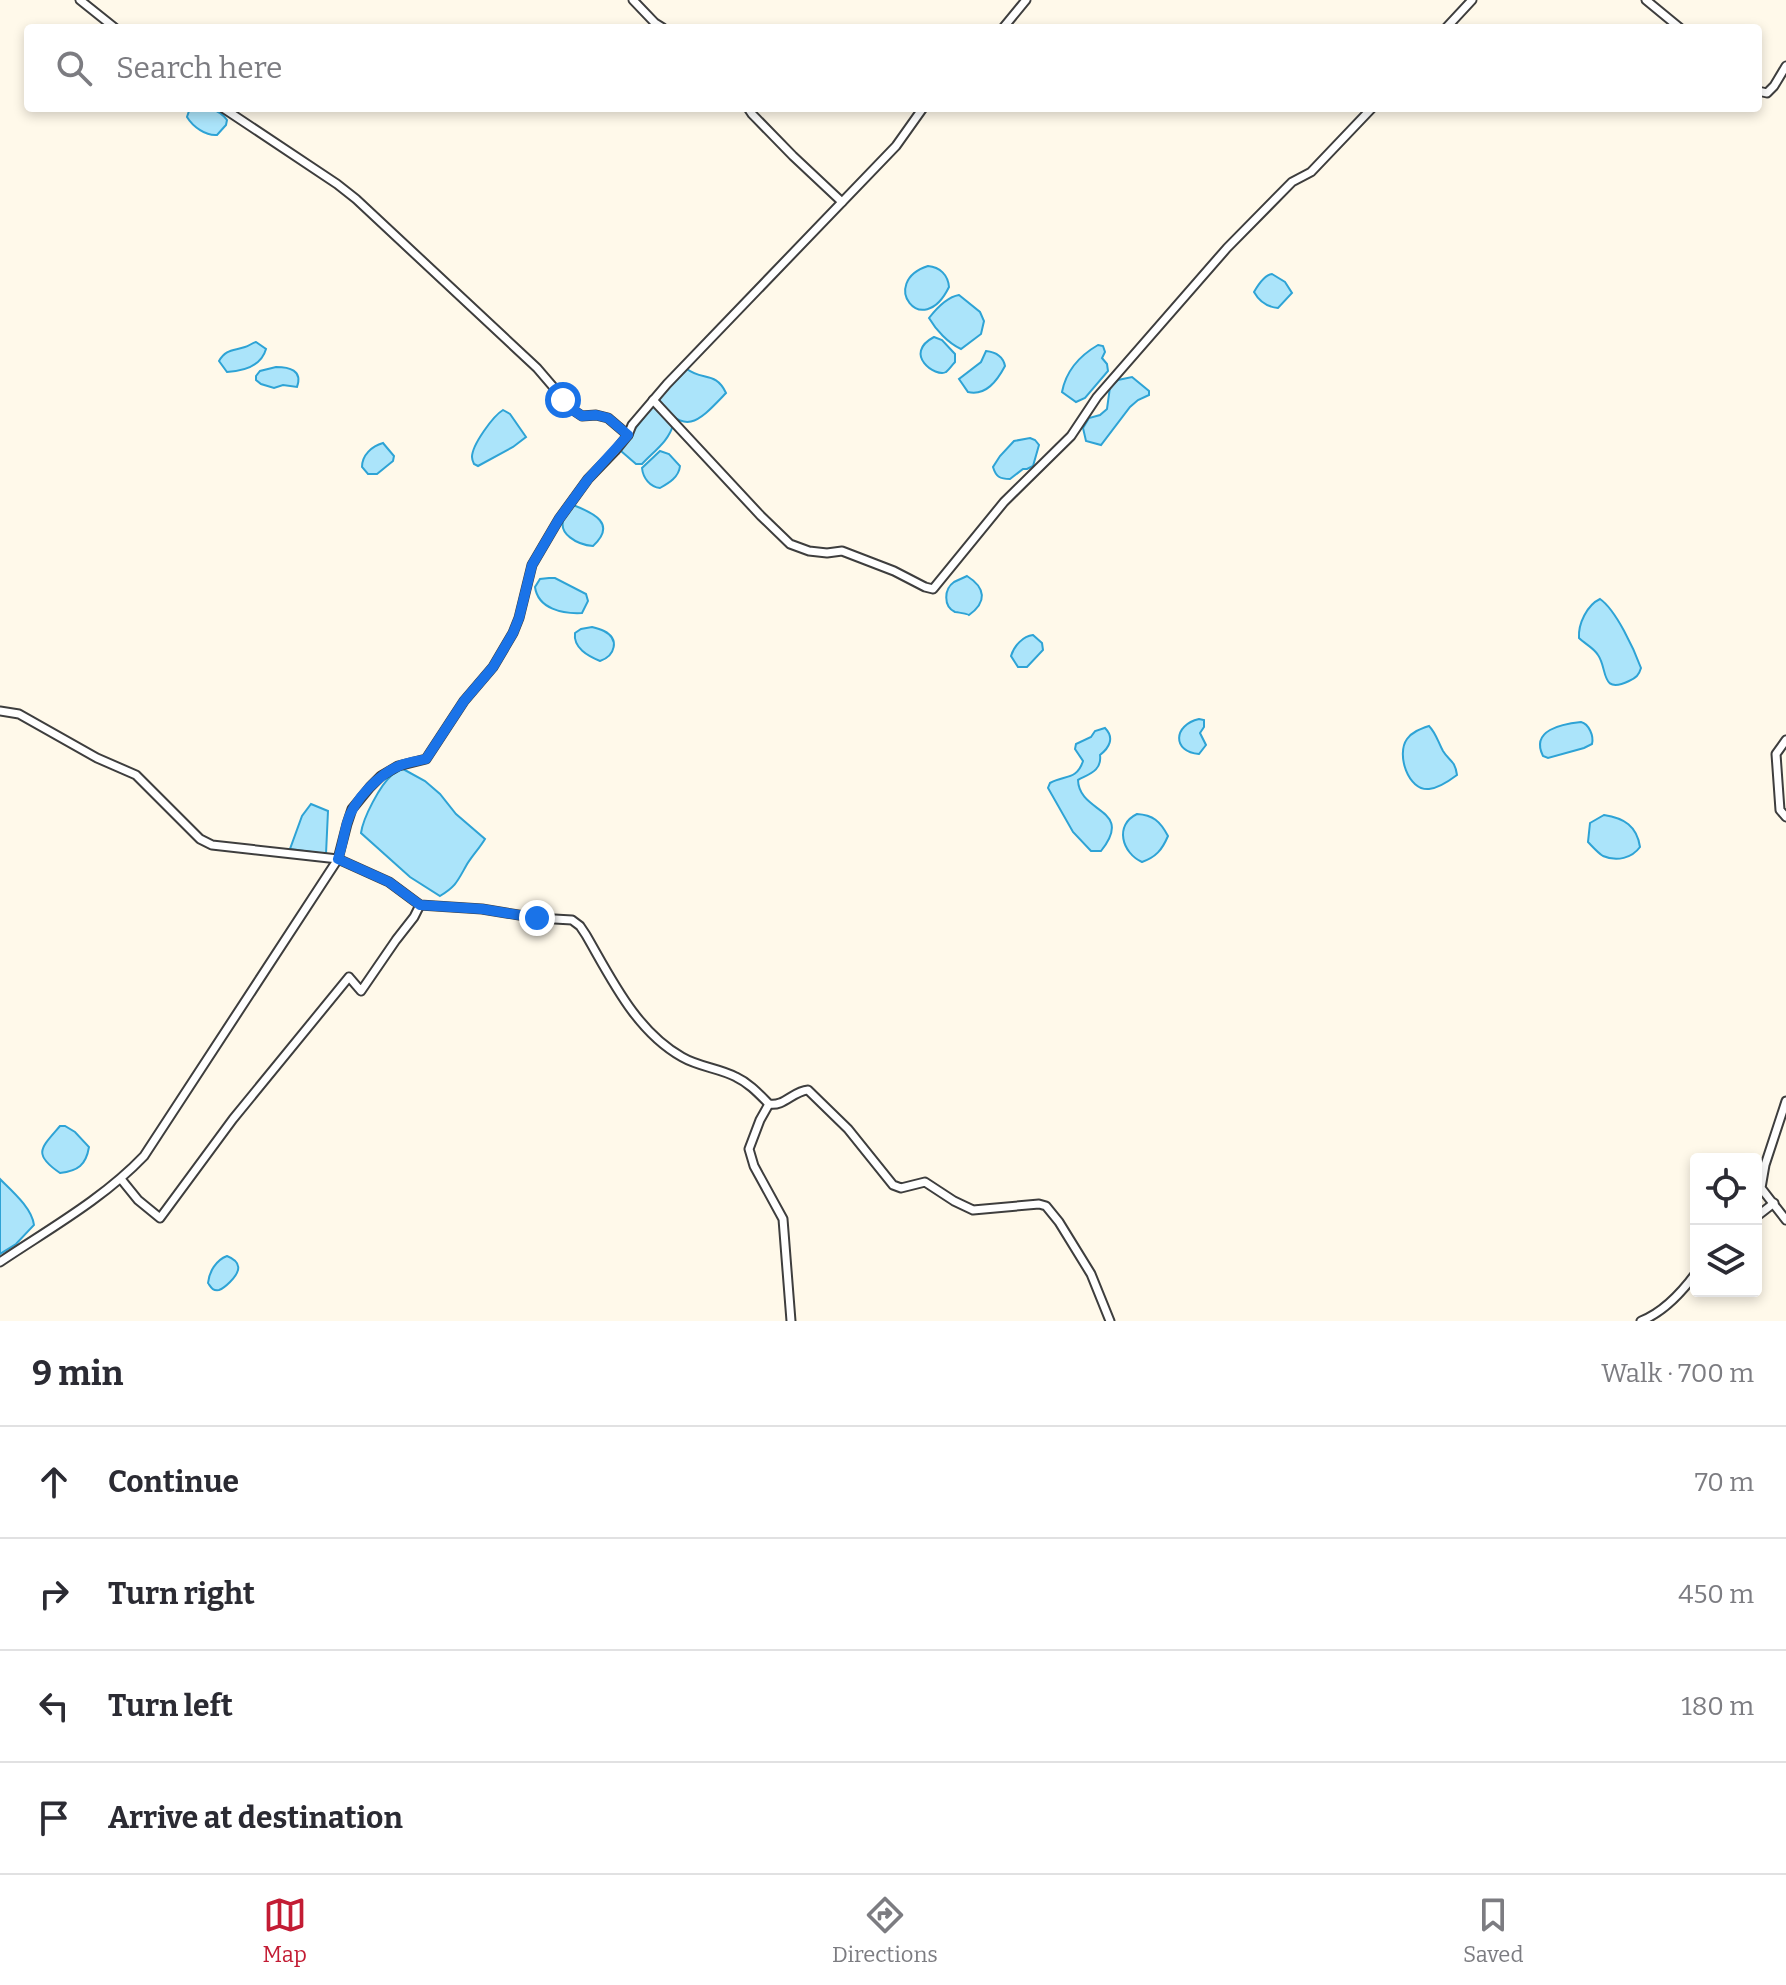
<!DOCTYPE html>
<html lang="en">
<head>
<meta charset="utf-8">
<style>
	:root { --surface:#fff; --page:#f2f2f3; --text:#2b2b33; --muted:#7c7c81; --line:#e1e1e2; --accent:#c31c34 }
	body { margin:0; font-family:Bitter,serif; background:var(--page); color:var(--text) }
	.controls { position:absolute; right:24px; bottom:24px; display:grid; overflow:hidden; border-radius:8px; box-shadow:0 4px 12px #0003 }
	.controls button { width:72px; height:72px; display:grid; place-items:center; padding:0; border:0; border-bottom:2px solid var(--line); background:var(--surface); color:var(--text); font:40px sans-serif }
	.stop { position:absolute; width:24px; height:24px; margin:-18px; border:6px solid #1a73e8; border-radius:50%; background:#fff }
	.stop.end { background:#1a73e8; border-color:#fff; box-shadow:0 2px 8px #0008 }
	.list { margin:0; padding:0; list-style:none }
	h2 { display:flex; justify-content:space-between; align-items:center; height:104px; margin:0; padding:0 32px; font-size:34px }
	h2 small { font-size:26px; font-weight:400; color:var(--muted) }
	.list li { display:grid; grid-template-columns:52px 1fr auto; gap:24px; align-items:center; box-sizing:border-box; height:112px; padding:0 32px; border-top:2px solid var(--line) }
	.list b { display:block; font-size:30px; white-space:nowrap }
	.list em { font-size:26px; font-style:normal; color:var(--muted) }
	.icon { flex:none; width:44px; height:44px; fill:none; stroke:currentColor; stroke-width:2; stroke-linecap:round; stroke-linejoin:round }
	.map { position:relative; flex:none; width:1786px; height:1321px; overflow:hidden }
	.search { position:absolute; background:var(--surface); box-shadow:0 4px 12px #0003; left:24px; right:24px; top:24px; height:88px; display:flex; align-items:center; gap:20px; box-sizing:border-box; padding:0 28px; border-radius:8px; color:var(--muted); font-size:30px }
	.sheet { height:552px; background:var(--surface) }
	nav { display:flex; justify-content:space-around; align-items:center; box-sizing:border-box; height:112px; border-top:2px solid var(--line); background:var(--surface); font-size:22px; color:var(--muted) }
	nav a { display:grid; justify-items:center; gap:4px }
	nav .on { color:var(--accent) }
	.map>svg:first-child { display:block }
</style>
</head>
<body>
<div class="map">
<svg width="1786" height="1321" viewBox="0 0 1786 1321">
	<rect width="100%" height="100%" fill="#fff9ea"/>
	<g fill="#abe4fa" stroke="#2ea3d5" stroke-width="2">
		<path d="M190,108C205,108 218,107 227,120L226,125L217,135C206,136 193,127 187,117Z"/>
		<path d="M928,266C940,267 948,275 949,287C922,342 878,282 928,266Z"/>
		<path d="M1272,274L1285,282L1292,293L1278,308C1268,307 1259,301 1254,292C1258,285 1264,275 1272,274Z"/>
		<path d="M959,295L980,312L984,321L981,334L961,349C948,343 936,330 929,318C936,309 947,297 959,295Z"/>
		<path d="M934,337L942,340L955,354V362C954,363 948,371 946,372C936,378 902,354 934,337Z"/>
		<path d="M256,342L266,349C261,367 243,371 227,372L219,361C226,349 233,351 245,347C249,346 252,343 256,342Z"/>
		<path d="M1098,345L1103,346L1105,352L1102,358L1107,364L1108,371L1085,398L1076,402L1062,392C1066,371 1079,356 1098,345Z"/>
		<path d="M986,351C995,352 1003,356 1005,366C997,381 986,396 968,392L959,379L981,362Z"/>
		<path d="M276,367C289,367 303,370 297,387L283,385L274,388L261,384L256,380V376L260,371Z"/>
		<path d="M687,369C702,381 716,371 726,393C700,420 685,439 658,399Z"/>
		<path d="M1132,377L1149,391V395L1138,400L1130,407L1101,445L1086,441L1083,428L1089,418L1100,415L1107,409L1110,387L1118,380Z"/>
		<path d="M652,407H655L673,425C669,441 653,452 642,464H636L621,451L628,438Z"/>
		<path d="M503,410L510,414L526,437L513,447L478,466L474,464C473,462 472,460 472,457C472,445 493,416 503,410Z"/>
		<path d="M1030,438L1035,440L1039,445L1033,466L1027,469H1023L1010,479C1000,479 996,477 993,467L1000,456L1014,441Z"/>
		<path d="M383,443L394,456L393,461L377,474H368L362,467C362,455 372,446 383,443Z"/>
		<path d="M660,451L669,454L680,466C679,477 669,483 660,488C650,487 643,478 642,468Z"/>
		<path d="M573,505C594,513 617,524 593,546C579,545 555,534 565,516C567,512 571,508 573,505Z"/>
		<path d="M967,576C986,588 987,602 969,615C968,614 956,612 955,612C943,606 944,589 954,582C958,580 963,578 967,576Z"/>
		<path d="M549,578H555L586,594L588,601L582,613C563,614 538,609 535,587L540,579Z"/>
		<path d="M1600,599C1616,610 1634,649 1641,668C1639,675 1636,678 1629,681C1600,695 1608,669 1598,655C1594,648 1585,644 1579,638C1578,624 1587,605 1600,599Z"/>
		<path d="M592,627C596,628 600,629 604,631C620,639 615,656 600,661C588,656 573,648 575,633L581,629Z"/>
		<path d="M1033,635L1042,643L1043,650L1027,667H1018L1011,656C1014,646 1023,636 1033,635Z"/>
		<path d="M1199,719L1204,720V727L1200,733L1206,745L1199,754C1172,752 1173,725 1199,719Z"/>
		<path d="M1581,722C1589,724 1594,736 1592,744L1584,748L1548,758L1543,756C1530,730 1562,724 1581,722Z"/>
		<path d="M1429,726C1436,733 1438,742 1443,751C1449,761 1455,760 1457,775C1449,781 1439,788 1429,789C1408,791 1396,754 1407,739C1412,732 1420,729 1429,726Z"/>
		<path d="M1105,728C1115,738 1109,748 1100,755C1102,771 1089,774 1078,780C1079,814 1135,808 1101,851H1091L1073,832L1048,788L1050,783C1065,775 1077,780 1083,761L1075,749L1076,744L1091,737L1095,731Z"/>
		<path d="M403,769L425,781L440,794L456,814L485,839C479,849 471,857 466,866C457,882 456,886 440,896L410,877L361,833C363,818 380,785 392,775C393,774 402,769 403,769Z"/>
		<path d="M311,804L328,811L326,854L290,849L302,816Z"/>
		<path d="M1137,814C1153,815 1160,821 1168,836C1162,850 1156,857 1142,862C1122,853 1114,825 1137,814Z"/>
		<path d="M1604,815C1624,818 1637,826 1640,847C1632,858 1617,862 1603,856C1598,853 1592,846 1588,842L1590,823Z"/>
		<path d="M60,1126H65L75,1132L89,1147C86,1165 78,1171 60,1173C32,1154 41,1148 60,1126Z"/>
		<path d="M0,1179C12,1191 32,1208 34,1225L16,1244L0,1254Z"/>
		<path d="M227,1256C242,1262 241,1271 230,1282C228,1284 222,1289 219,1290C212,1291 211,1287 208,1283C209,1272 216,1260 227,1256Z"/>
	</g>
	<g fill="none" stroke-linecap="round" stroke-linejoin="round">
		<defs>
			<g id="minor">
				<path d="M80,0L115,28"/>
				<path d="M633,0L655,23L663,28"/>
				<path d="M1646,0L1680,28"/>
				<path d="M1003,28L1026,0"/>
				<path d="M1446,28L1472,0"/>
				<path d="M1758,91L1767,93L1774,86L1786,66"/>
				<path d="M223,108L337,184L356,199L537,368L573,410L582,416L596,415L608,418L628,435"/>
				<path d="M748,108L752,114L793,156L842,202"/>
				<path d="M653,400L761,516L790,544L809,551L827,553L842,551L894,571L925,587L933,589L1004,502L1071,436L1097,397L1227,248L1292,182L1311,172L1372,108"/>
				<path d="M0,711L19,714L97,758L136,775L200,839L212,845L338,859L389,882L420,905L482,909L537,918L572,920L580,926L586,935C612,980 636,1031 682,1057C699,1067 719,1068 736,1077C749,1083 759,1094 769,1104C784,1107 793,1091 808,1090L848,1129L893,1185L901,1188L925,1182L954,1201L973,1210L1039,1204L1046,1206L1059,1222L1091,1274L1110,1321"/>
				<path d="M1786,740L1776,754L1780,810L1786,817"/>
				<path d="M1786,1101L1765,1165L1761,1188L1786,1220"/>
				<path d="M769,1104L760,1120L749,1149L754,1166L783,1219L791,1321"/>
				<path d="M121,1179L138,1200L160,1218L233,1119L349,977L361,991L396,940L414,917L420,905"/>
				<path d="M1756,1217L1774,1203"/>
				<path d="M0,1262C49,1229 103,1199 144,1156L338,859L347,824L352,809L370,787L381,776L398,766L426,759L464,701L493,667L513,633L519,618L532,565L559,519L588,479L615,451L628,435L632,425L667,384L896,146L923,108"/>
				<path d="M1641,1321C1664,1312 1682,1292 1696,1273"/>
			</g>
		</defs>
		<use href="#minor" stroke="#3e3e3e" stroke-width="11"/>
		<use href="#minor" stroke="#fff" stroke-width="7"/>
	</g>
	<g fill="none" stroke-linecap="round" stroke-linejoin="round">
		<path stroke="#1a73e8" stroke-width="10" d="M537,918L482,909L420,905L389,882L338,859C342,847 344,834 347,823C353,800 380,773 401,765C409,762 418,761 426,759L464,701L493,667L513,633L519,618L532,565L559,519L588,479L628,435L608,418L596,415L582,416L573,410L563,400"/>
	</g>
</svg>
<div class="controls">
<button><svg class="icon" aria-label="locate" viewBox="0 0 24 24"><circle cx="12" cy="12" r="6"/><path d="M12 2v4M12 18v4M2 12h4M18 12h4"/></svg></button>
<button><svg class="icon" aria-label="layers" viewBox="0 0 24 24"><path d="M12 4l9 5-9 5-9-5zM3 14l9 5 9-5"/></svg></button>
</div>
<div class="stop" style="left:563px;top:400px"></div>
<div class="stop end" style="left:537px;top:918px"></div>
<div class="search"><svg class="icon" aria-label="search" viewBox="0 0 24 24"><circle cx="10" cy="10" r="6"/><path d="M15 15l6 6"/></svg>Search here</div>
</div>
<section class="sheet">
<h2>9 min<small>Walk · 700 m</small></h2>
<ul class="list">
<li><svg class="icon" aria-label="ahead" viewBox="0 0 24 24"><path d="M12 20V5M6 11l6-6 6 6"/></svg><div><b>Continue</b></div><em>70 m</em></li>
<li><svg class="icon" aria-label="right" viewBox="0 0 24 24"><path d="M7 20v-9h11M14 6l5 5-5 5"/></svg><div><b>Turn right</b></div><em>450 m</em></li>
<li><svg class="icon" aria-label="left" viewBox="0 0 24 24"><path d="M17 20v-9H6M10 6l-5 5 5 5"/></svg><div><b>Turn left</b></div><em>180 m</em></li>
<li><svg class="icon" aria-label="arrive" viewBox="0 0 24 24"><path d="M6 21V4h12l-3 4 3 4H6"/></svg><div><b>Arrive at destination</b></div></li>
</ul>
</section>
<nav>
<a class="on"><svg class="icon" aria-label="map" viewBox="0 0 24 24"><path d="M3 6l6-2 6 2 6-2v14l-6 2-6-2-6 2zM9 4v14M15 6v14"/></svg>Map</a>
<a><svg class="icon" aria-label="directions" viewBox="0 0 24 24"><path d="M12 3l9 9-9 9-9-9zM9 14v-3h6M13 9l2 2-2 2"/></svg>Directions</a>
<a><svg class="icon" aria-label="saved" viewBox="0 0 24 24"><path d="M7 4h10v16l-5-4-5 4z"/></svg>Saved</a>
</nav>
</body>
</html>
